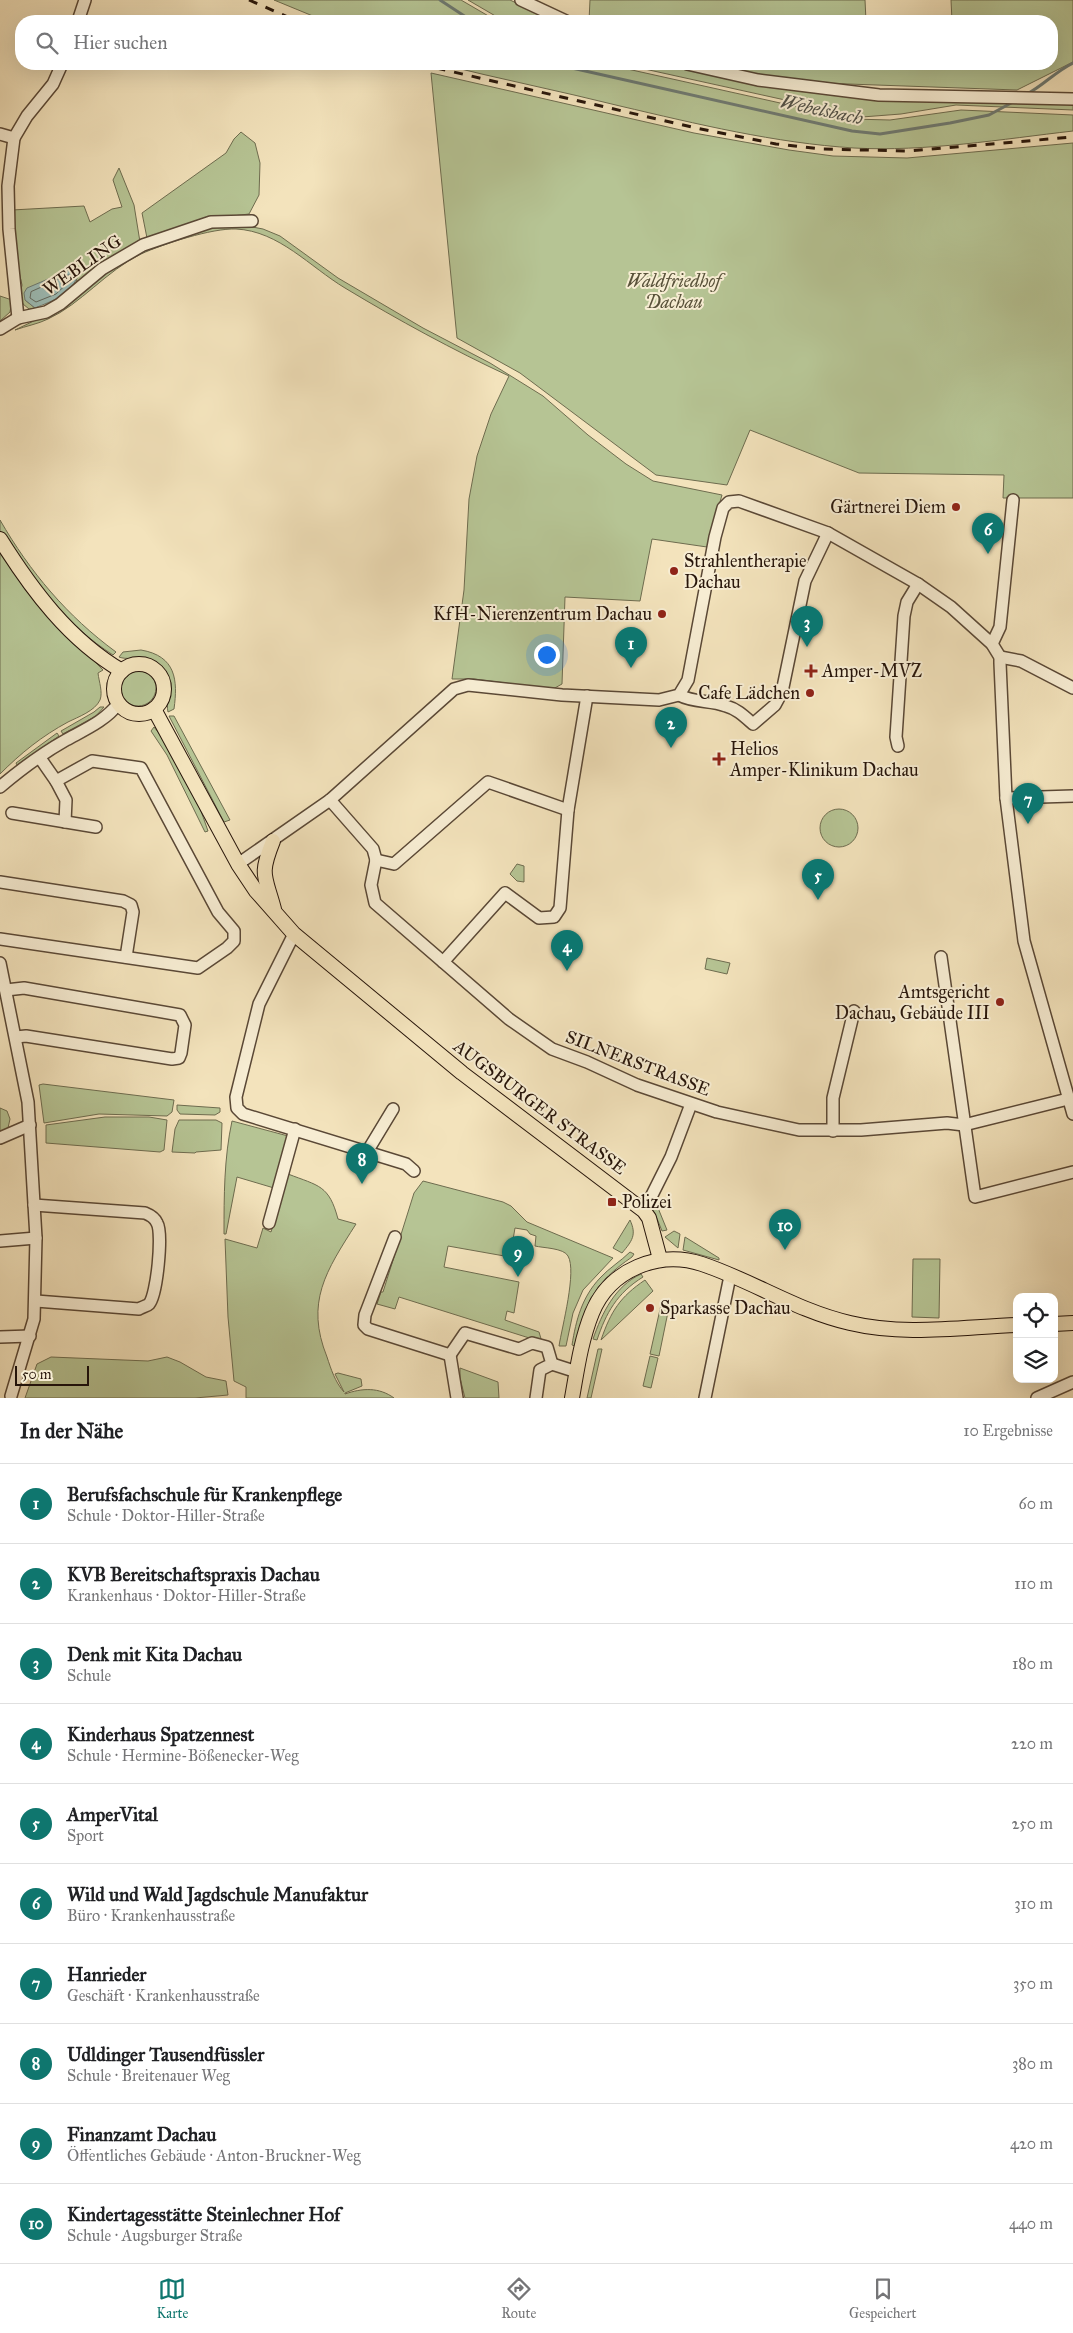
<!DOCTYPE html>
<html lang="de">
<head>
<meta charset="utf-8">
<style>
	:root { --surface:#fff; --page:#f6f6f6; --text:#202124; --muted:#757577; --line:#e0e0e0; --accent:#0f766e }
	body { margin:0; font-family:"IM FELL Great Primer",serif; background:var(--page); color:var(--text) }
	.controls { position:absolute; right:15px; bottom:15px; display:grid; overflow:hidden; border-radius:10px; box-shadow:0 5px 20px #0002 }
	.controls button { width:45px; height:45px; display:grid; place-items:center; padding:0; border:0; border-bottom:1px solid var(--line); background:var(--surface); color:var(--text); font:25px sans-serif }
	.scale { position:absolute; left:15px; bottom:12px; width:74px; box-sizing:border-box; padding-left:5px; border:2px solid #27150a; border-top:0; font-size:14px; line-height:18px; white-space:nowrap; color:#27150a; -webkit-text-stroke:4px #f7edd3; paint-order:stroke }
	.you { position:absolute; left:546px; top:654px; width:18px; height:18px; margin:-12px; border:4px solid #fff; border-radius:50%; background:#1a73e8; box-shadow:0 0 0 8px #1a73e833 }
	.badge { display:grid; place-items:center; width:32px; height:32px; border-radius:50%; background:var(--accent); color:#fff; font-size:16px; font-weight:700 }
	.pin { position:absolute; translate:-50% -41px; filter:drop-shadow(0 1px 2px #0008) }
	.pin::after { content:''; position:absolute; top:26px; width:18px; height:15px; background:inherit; clip-path:polygon(0 0,100% 0,50% 100%) }
	.list { margin:0; padding:0; list-style:none }
	h2 { display:flex; justify-content:space-between; align-items:center; height:65px; margin:0; padding:0 20px; font-size:21px }
	h2 small { font-size:16px; font-weight:400; color:var(--muted) }
	.list li { display:grid; grid-template-columns:32px 1fr auto; gap:15px; align-items:center; box-sizing:border-box; height:80px; padding:0 20px; border-top:1px solid var(--line) }
	.list b { display:block; font-size:19px; white-space:nowrap }
	.list p { margin:0; font-size:16px; white-space:nowrap; color:var(--muted) }
	.list em { font-size:16px; font-style:normal; color:var(--muted) }
	.icon { flex:none; width:28px; height:28px; fill:none; stroke:currentColor; stroke-width:2; stroke-linecap:round; stroke-linejoin:round }
	.map { position:relative; flex:none; width:1073px; height:1398px; overflow:hidden }
	.search { position:absolute; background:var(--surface); box-shadow:0 5px 20px #0002; left:15px; right:15px; top:15px; height:55px; display:flex; align-items:center; gap:12px; box-sizing:border-box; padding:0 18px; border-radius:20px; color:var(--muted); font-size:19px }
	.sheet { height:865px; background:var(--surface) }
	nav { display:flex; justify-content:space-around; align-items:center; box-sizing:border-box; height:70px; border-top:1px solid var(--line); background:var(--surface); font-size:14px; color:var(--muted) }
	nav a { display:grid; justify-items:center; gap:2px }
	nav .on { color:var(--accent) }
	.map>svg:first-child { display:block }
</style>
</head>
<body>
<div class="map">
<svg width="1073" height="1398" viewBox="0 0 1073 1398">
	<rect width="100%" height="100%" fill="#f3e3bc"/>
	<filter id="stains"><feTurbulence type="fractalNoise" baseFrequency=".004" numOctaves="4"/><feColorMatrix values="0 0 0 0 .2 0 0 0 0 .09 0 0 0 0 .02 0 0 0 .5 -.17"/></filter>
	<radialGradient id="worn" r=".72"><stop offset=".6" stop-color="#630" stop-opacity="0"/><stop offset="1" stop-color="#630" stop-opacity=".3"/></radialGradient>
	<g fill="#b6c494" stroke="#6e6c4f">
		<path d="M274,0H461L497,21H325Z"/>
		<path d="M468,0H510L554,21H504Z"/>
		<path d="M590,0H865L866,21H589Z"/>
		<path d="M951,0H1073V62L1017,90L792,82L706,64H1052V21H952Z"/>
		<path d="M440,64H605L852,119L890,120L961,110L1073,115V131C1003,139 925,152 854,148C775,143 697,124 620,106C560,91 500,79 440,64Z"/>
		<path d="M622,64H670L755,85L1073,104V110L956,105L901,114L862,117Z"/>
		<path d="M431,73L694,133L789,150L833,156L907,158L1073,143V498H1003L1004,475L859,473L750,430L727,485L656,475L520,373L457,338Z"/>
		<path d="M241,132L255,143L260,163L259,195L249,214L207,219L147,238L142,213L226,153L234,139Z"/>
		<path d="M119,168L134,205L140,242L76,282L78,274L25,300L35,308L29,309L23,304L20,295L22,285L15,254L12,210L84,206L90,222L112,209L122,207L113,180Z"/>
		<path d="M242,225L263,229L280,236L338,278L423,328L490,363L543,396L588,435L626,464L653,481L722,495L707,547L652,539L640,601L565,597L562,684L553,689L474,679H452L464,590L469,499L477,456L491,414L509,376C453,350 398,320 345,288C310,267 279,231 236,229C212,228 163,244 141,254C106,271 81,304 48,319C38,324 26,326 15,330L42,317L96,278L152,245L212,228Z"/>
		<path d="M0,296L12,300L10,312L0,321Z"/>
		<path d="M0,520C30,572 67,616 116,652L113,655C66,625 40,586 7,543L0,531Z"/>
		<path d="M0,552L27,592L103,670L98,673C99,682 103,692 100,700C95,711 78,717 68,722C42,736 21,753 0,774Z"/>
		<path d="M141,650C176,656 178,680 174,709L168,712C166,703 170,697 170,688C171,673 157,660 143,658C134,657 127,660 119,657L123,652Z"/>
		<circle cx="138" cy="688" r="18"/>
		<path d="M100,707H104L96,716L63,734L61,731L94,712Z"/>
		<path d="M169,716H174L230,820L224,822Z"/>
		<path d="M154,727C179,756 196,795 208,831L205,832L167,755L151,731Z"/>
		<path d="M57,733L59,736L17,765L16,763Z"/>
		<circle cx="839" cy="828" r="19"/>
		<path d="M517,864L524,866V882L517,881L510,874Z"/>
		<path d="M707,958L730,963L727,974L705,969Z"/>
		<path d="M43,1084L174,1100L172,1112L167,1116L99,1114L44,1123L39,1085Z"/>
		<path d="M177,1105L220,1108V1112L215,1115L180,1114L177,1110Z"/>
		<path d="M0,1108L7,1111L10,1119L8,1128L0,1132Z"/>
		<path d="M105,1117H149L167,1120L164,1150L160,1152L46,1143V1125Z"/>
		<path d="M179,1120H216L222,1123L221,1150L196,1152L195,1153L172,1152L175,1129Z"/>
		<path d="M232,1121L288,1136L274,1188L237,1177L226,1234H224C224,1196 224,1158 232,1121Z"/>
		<path d="M288,1174C319,1186 329,1185 338,1219L356,1224C326,1271 305,1302 327,1357C331,1369 335,1382 344,1392L335,1374L338,1373L361,1379L362,1386L345,1393V1394C362,1388 379,1387 394,1398H246V1387L234,1381L228,1317L225,1239L257,1248L263,1228L271,1232Z"/>
		<path d="M423,1181L503,1202L511,1206L527,1222L613,1258L583,1290L573,1313L566,1346H559C562,1327 577,1271 568,1256C564,1248 543,1248 535,1246L536,1236L530,1234L527,1230L515,1228L510,1257L448,1246L444,1267L519,1282L514,1313L507,1311L505,1320L539,1332L542,1342L399,1297L395,1309L377,1304L381,1292H383L414,1193Z"/>
		<path d="M656,1203L667,1230L662,1231L656,1216L651,1210Z"/>
		<path d="M630,1220C637,1235 632,1241 622,1253L613,1248Z"/>
		<path d="M674,1231L680,1234L678,1248L665,1237Z"/>
		<path d="M685,1237L719,1258V1260L683,1250Z"/>
		<path d="M630,1252L634,1254L632,1257C594,1283 586,1302 575,1346L572,1345C576,1320 582,1297 600,1278C609,1268 621,1261 630,1252Z"/>
		<path d="M913,1259H940L939,1318L912,1317Z"/>
		<path d="M641,1274L643,1277C617,1293 606,1313 597,1340L593,1339C602,1313 615,1286 641,1274Z"/>
		<path d="M645,1280L653,1291L601,1340C611,1311 620,1297 645,1280Z"/>
		<path d="M661,1305L669,1307L659,1356L650,1354Z"/>
		<path d="M598,1349H602L591,1398H587Z"/>
		<path d="M650,1356L658,1358L651,1388L643,1386Z"/>
		<path d="M51,1357L148,1361L167,1357L180,1362L206,1377L226,1381L228,1395L195,1398H25L37,1364Z"/>
		<path d="M460,1368L498,1382L499,1398H465L460,1378Z"/>
	</g>
	<path fill="#9dbdb7" stroke="#6e7a72" d="M74,268L78,274C73,294 52,301 35,308L25,300L24,293L27,288Z"/>
	<g fill="none" stroke-linecap="round" stroke-linejoin="round">
		<path stroke="#626960" stroke-width="1" d="M69,275L72,276L71,280L56,294L36,302L30,298L31,292Z"/>
		<g stroke="#6e7a72" stroke-width="3">
			<path d="M440,0L472,21"/>
			<path d="M554,64L852,131L880,134L950,123L989,115L1013,102"/>
			<path d="M1027,94C1044,85 1056,71 1073,63"/>
		</g>
		<defs>
			<g id="minor">
				<path d="M521,0L566,21"/>
				<path d="M78,21L85,0"/>
				<path d="M687,64L758,80L879,95L1073,99"/>
				<path d="M0,134L14,138"/>
				<path d="M18,318L9,229L8,186L14,138L27,116L53,84L62,64"/>
				<path d="M0,329L18,318L46,312L60,304L102,269L143,245L211,222L252,221"/>
				<path d="M992,644L1000,627L1013,500"/>
				<path d="M1000,657L1021,661L1073,688"/>
				<path d="M679,695C694,703 710,700 726,706C737,709 744,716 753,724L775,705L782,692L805,581L828,533"/>
				<path d="M898,746L896,737L904,616L907,602L918,584"/>
				<path d="M56,781L66,800L65,822"/>
				<path d="M0,787C20,770 43,753 66,740C86,729 105,721 119,703"/>
				<path d="M1006,798L1073,796"/>
				<path d="M330,800L373,849L376,860"/>
				<path d="M12,813L96,827"/>
				<path d="M376,860L371,885L375,903L509,1019L552,1049L587,1062L637,1085L717,1112L799,1130H861L947,1123L964,1125L1068,1099"/>
				<path d="M376,860L394,864L488,782L568,810"/>
				<path d="M238,864L330,800L454,689L468,685L562,695L659,700L679,695L688,680L715,537L723,508L729,502L739,501L828,533L918,584L951,607L992,644L1000,657V663L1006,798L1024,941L1073,1114"/>
				<path d="M0,882L123,901L131,905L133,912L126,957"/>
				<path d="M294,934L259,1004L236,1097L237,1108L243,1114L406,1164L414,1171"/>
				<path d="M0,939L198,968L227,948L234,941V931L218,912L141,768L92,761L56,781L40,758"/>
				<path d="M941,957L975,1197L1073,1172"/>
				<path d="M443,962L505,893L539,918L554,917L560,908L568,810L587,696"/>
				<path d="M0,963L28,1102L36,1238L34,1319L11,1396"/>
				<path d="M6,990L24,988L180,1015L185,1025L181,1053L179,1058L172,1059L26,1036L16,1037"/>
				<path d="M833,1131V1098L854,1011"/>
				<path d="M0,1138L30,1125"/>
				<path d="M367,1152L393,1109"/>
				<path d="M34,1205L145,1213C150,1215 155,1218 157,1223C163,1233 157,1295 149,1304C147,1306 142,1307 139,1309L36,1301"/>
				<path d="M644,1211L671,1157L691,1104"/>
				<path d="M269,1223L295,1129"/>
				<path d="M395,1237L365,1315L364,1325L368,1329L450,1355L465,1333L519,1349L532,1343L547,1347L552,1364L540,1370L536,1398"/>
				<path d="M0,1241L36,1238"/>
				<path d="M0,1337L30,1336"/>
				<path d="M450,1355L457,1398"/>
				<path d="M552,1364L577,1372"/>
				<path d="M705,1398L730,1276"/>
				<path d="M1037,1398L1073,1382"/>
			</g>
			<g id="major">
				<path d="M0,539C32,590 69,640 122,671"/>
				<circle cx="139" cy="689" r="25"/>
				<path d="M154,709L238,864L256,891L294,934L462,1073L644,1211L649,1218L660,1259"/>
				<path d="M273,841C259,876 265,875 274,909"/>
				<path d="M1054,1324L1073,1323"/>
				<path d="M572,1398C577,1370 581,1340 592,1313C610,1269 659,1250 702,1264C753,1281 797,1311 850,1323C904,1336 962,1327 1017,1325"/>
			</g>
		</defs>
		<use href="#minor" stroke="#5a4836" stroke-width="14"/>
		<use href="#major" stroke="#27150a" stroke-width="16"/>
		<use href="#minor" stroke="#f7edd3" stroke-width="11"/>
		<use href="#major" stroke="#f3e3bc" stroke-width="14"/>
		<g stroke="#27150a" stroke-width="3" stroke-dasharray="9 9" stroke-linecap="butt">
			<path d="M249,0L297,21"/>
			<path d="M419,64L696,128L776,144L821,149L909,151L1073,137"/>
		</g>
	</g>
	<g fill="#8f2418" stroke="#f7edd3" stroke-width="2">
		<circle cx="956" cy="507" r="5"/>
		<circle cx="674" cy="571" r="5"/>
		<circle cx="662" cy="614" r="5"/>
		<path d="M808.5 663.5h5v5h5v5h-5v5h-5v-5h-5v-5h5z"/>
		<circle cx="810" cy="693" r="5"/>
		<path d="M716.5 751.5h5v5h5v5h-5v5h-5v-5h-5v-5h5z"/>
		<circle cx="1000" cy="1002" r="5"/>
		<rect x="607" y="1197" width="10" height="10" rx="2.5"/>
		<circle cx="650" cy="1308" r="5"/>
	</g>
	<g text-anchor="middle" stroke-width="4" stroke-linejoin="round" paint-order="stroke">
		<g font-size="18" fill="#27150a" stroke="#f7edd3">
			<text transform="translate(82 265) rotate(-35)" y="6">WEBLING</text>
			<text transform="translate(638 1063) rotate(21)" y="6">SILNERSTRASSE</text>
			<text transform="translate(540 1107) rotate(37)" y="6">AUGSBURGER STRASSE</text>
		</g>
		<g font-size="18" font-style="italic" fill="#59523a" stroke="#f7edd3">
			<text x="674" y="287">Waldfriedhof<tspan x="674" dy="21">Dachau</tspan></text>
		</g>
		<g font-size="18" fill="#27150a" stroke="#f7edd3" text-anchor="start">
			<text x="946" y="513" text-anchor="end">Gärtnerei Diem</text>
			<text x="684" y="567">Strahlentherapie<tspan x="684" dy="21">Dachau</tspan></text>
			<text x="652" y="620" text-anchor="end">KfH-Nierenzentrum Dachau</text>
			<text x="822" y="677">Amper-MVZ</text>
			<text x="800" y="699" text-anchor="end">Cafe Lädchen</text>
			<text x="730" y="755">Helios<tspan x="730" dy="21">Amper-Klinikum Dachau</tspan></text>
			<text x="990" y="998" text-anchor="end">Amtsgericht<tspan x="990" dy="21">Dachau, Gebäude III</tspan></text>
			<text x="622" y="1208">Polizei</text>
			<text x="660" y="1314">Sparkasse Dachau</text>
		</g>
		<g font-size="19" font-style="italic" fill="#505047" stroke="#f7edd3">
			<text transform="translate(822 109) rotate(12)" y="7">Webelsbach</text>
		</g>
	</g>
	<rect width="100%" height="100%" filter="url(#stains)"/>
	<rect width="100%" height="100%" fill="url(#worn)"/>
</svg>
<div class="controls">
<button><svg class="icon" aria-label="locate" viewBox="0 0 24 24"><circle cx="12" cy="12" r="6"/><path d="M12 2v4M12 18v4M2 12h4M18 12h4"/></svg></button>
<button><svg class="icon" aria-label="layers" viewBox="0 0 24 24"><path d="M12 4l9 5-9 5-9-5zM3 14l9 5 9-5"/></svg></button>
</div>
<div class="scale">50 m</div>
<div class="you"></div>
<div class="pin badge" style="left:631px;top:668px">1</div>
<div class="pin badge" style="left:671px;top:748px">2</div>
<div class="pin badge" style="left:807px;top:647px">3</div>
<div class="pin badge" style="left:567px;top:971px">4</div>
<div class="pin badge" style="left:818px;top:900px">5</div>
<div class="pin badge" style="left:988px;top:554px">6</div>
<div class="pin badge" style="left:1028px;top:824px">7</div>
<div class="pin badge" style="left:362px;top:1184px">8</div>
<div class="pin badge" style="left:518px;top:1277px">9</div>
<div class="pin badge" style="left:785px;top:1250px">10</div>
<div class="search"><svg class="icon" aria-label="search" viewBox="0 0 24 24"><circle cx="10" cy="10" r="6"/><path d="M15 15l6 6"/></svg>Hier suchen</div>
</div>
<section class="sheet">
<h2>In der Nähe<small>10 Ergebnisse</small></h2>
<ul class="list">
<li><span class="badge">1</span><div><b>Berufsfachschule für Krankenpflege</b><p>Schule · Doktor-Hiller-Straße</p></div><em>60 m</em></li>
<li><span class="badge">2</span><div><b>KVB Bereitschaftspraxis Dachau</b><p>Krankenhaus · Doktor-Hiller-Straße</p></div><em>110 m</em></li>
<li><span class="badge">3</span><div><b>Denk mit Kita Dachau</b><p>Schule</p></div><em>180 m</em></li>
<li><span class="badge">4</span><div><b>Kinderhaus Spatzennest</b><p>Schule · Hermine-Bößenecker-Weg</p></div><em>220 m</em></li>
<li><span class="badge">5</span><div><b>AmperVital</b><p>Sport</p></div><em>250 m</em></li>
<li><span class="badge">6</span><div><b>Wild und Wald Jagdschule Manufaktur</b><p>Büro · Krankenhausstraße</p></div><em>310 m</em></li>
<li><span class="badge">7</span><div><b>Hanrieder</b><p>Geschäft · Krankenhausstraße</p></div><em>350 m</em></li>
<li><span class="badge">8</span><div><b>Udldinger Tausendfüssler</b><p>Schule · Breitenauer Weg</p></div><em>380 m</em></li>
<li><span class="badge">9</span><div><b>Finanzamt Dachau</b><p>Öffentliches Gebäude · Anton-Bruckner-Weg</p></div><em>420 m</em></li>
<li><span class="badge">10</span><div><b>Kindertagesstätte Steinlechner Hof</b><p>Schule · Augsburger Straße</p></div><em>440 m</em></li>
</ul>
</section>
<nav>
<a class="on"><svg class="icon" aria-label="map" viewBox="0 0 24 24"><path d="M3 6l6-2 6 2 6-2v14l-6 2-6-2-6 2zM9 4v14M15 6v14"/></svg>Karte</a>
<a><svg class="icon" aria-label="directions" viewBox="0 0 24 24"><path d="M12 3l9 9-9 9-9-9zM9 14v-3h6M13 9l2 2-2 2"/></svg>Route</a>
<a><svg class="icon" aria-label="saved" viewBox="0 0 24 24"><path d="M7 4h10v16l-5-4-5 4z"/></svg>Gespeichert</a>
</nav>
</body>
</html>
